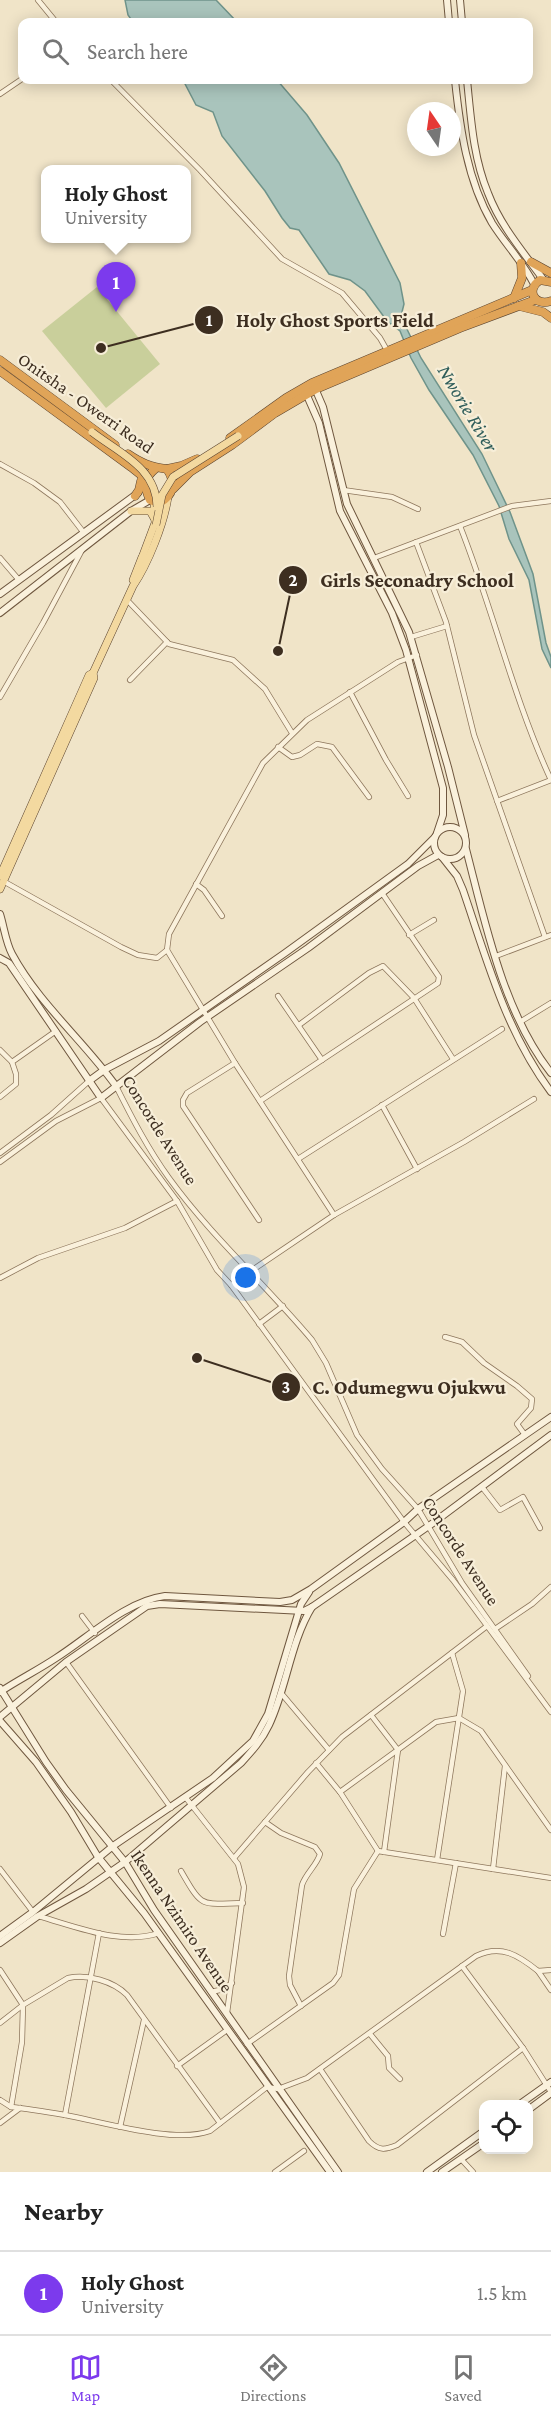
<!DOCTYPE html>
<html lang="en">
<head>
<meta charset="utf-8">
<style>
	:root { --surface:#fff; --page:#f2f2f2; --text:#222; --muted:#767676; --line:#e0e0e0; --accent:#7c3aed }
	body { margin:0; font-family:"Crimson Pro",serif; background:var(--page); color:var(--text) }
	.controls { position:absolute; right:18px; bottom:18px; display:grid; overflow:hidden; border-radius:12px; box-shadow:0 3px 15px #0003 }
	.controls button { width:54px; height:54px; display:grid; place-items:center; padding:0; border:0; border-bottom:2px solid var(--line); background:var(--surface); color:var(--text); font:30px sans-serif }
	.compass { position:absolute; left:407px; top:102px; width:54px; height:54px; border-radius:50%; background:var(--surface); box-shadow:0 3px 15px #0003; rotate:347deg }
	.you { position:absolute; left:246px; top:1278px; width:21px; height:21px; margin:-15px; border:4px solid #fff; border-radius:50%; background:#1a73e8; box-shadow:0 0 0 9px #1a73e833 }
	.badge { display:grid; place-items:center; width:39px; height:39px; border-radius:50%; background:var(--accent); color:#fff; font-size:20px; font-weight:700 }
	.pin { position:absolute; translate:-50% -50px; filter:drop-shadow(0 2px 3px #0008) }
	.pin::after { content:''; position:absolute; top:32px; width:21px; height:18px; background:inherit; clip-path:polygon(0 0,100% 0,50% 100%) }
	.popup { position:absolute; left:41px; top:165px; width:150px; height:78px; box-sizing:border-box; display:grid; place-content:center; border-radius:12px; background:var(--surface); filter:drop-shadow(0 2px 4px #0005); font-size:20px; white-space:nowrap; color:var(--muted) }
	.popup b { font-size:22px; color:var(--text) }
	.popup::after { content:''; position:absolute; left:50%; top:100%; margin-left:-12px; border:12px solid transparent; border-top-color:var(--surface) }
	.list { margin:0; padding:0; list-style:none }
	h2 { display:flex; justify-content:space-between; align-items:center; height:78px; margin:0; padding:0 24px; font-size:26px }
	h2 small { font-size:20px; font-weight:400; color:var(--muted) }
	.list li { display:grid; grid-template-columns:39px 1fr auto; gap:18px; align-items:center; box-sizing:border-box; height:84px; padding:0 24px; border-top:2px solid var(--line) }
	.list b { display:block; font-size:22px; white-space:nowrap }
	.list p { margin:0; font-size:20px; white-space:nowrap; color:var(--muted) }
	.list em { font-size:20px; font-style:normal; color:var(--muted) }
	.icon { flex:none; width:33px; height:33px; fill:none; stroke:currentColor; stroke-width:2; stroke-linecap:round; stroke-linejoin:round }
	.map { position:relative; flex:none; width:551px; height:2172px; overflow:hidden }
	.search { position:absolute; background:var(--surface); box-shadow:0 3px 15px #0003; left:18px; right:18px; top:18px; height:66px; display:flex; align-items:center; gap:15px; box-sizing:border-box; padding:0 21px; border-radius:12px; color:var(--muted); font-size:22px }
	.sheet { height:162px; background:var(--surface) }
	nav { display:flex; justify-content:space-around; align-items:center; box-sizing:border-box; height:84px; border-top:2px solid var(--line); background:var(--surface); font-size:16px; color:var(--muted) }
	nav a { display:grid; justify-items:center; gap:3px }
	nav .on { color:var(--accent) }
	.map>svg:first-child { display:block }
</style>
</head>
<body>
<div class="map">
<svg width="551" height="2172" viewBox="0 0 551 2172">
	<rect width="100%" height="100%" fill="#f0e4c8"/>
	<path fill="#c9cf9b" d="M97,287L160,364L106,408L42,331Z"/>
	<g fill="#a9c4bc" stroke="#6f938a" stroke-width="1.5">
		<path d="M125,0H216L237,22H133L128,15Z"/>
		<path d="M183,80H277L307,115L339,163L400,283L404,304L401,316L403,321L421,358L482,454L510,512L533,574L546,643L551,657V668L542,649L529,580L509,539L499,506L473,455L429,390L411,358L400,331L387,321L365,291L350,280L329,274L299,230L290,228L282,218L265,191L222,136L213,112L196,105Z"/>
	</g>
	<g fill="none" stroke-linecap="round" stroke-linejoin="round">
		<defs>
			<g id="street">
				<path d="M38,0L56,22"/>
				<path d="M111,80L200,170L282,259L342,293L380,338L388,352"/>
				<path d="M0,94L22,79"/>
				<path d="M0,464L34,483L60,502L84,533"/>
				<path d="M343,490L392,497L418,509"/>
				<path d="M460,526C493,609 513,698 551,780L497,801"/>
				<path d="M416,542L446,622L474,735L545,937"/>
				<path d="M0,558L19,580"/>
				<path d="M374,558L512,506L551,501"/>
				<path d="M127,600L169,644L233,660L265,689L292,733"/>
				<path d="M411,637L447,626"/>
				<path d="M130,680L167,642"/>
				<path d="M350,692L386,760L408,796"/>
				<path d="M0,697L43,623L82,550"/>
				<path d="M278,747L292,757L300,755L317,744L332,747L369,797"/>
				<path d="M3,881L121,947L138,955L157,958L167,950L169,934L263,763L307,720L398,662L417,655"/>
				<path d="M196,884L204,890L222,916"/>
				<path d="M409,935L434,920"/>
				<path d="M167,950L235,1063L334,1215"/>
				<path d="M496,956L551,935"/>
				<path d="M278,996L322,1060"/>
				<path d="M520,1022L551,1003"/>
				<path d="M299,1025L369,973L383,966L414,998L453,1059"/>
				<path d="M0,1050L12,1062"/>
				<path d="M235,1063L187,1093L183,1100V1106L259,1220"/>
				<path d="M116,1086C132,1118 148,1149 169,1178C211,1236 266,1285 312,1340L326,1363L357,1435L382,1469L418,1509L462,1583L528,1676"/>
				<path d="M0,1097L16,1084V1074L12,1062L56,1031"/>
				<path d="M260,1101L438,983L439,977L382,893"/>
				<path d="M382,1105L417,1169"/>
				<path d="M0,1153L51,1115L89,1081"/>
				<path d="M298,1159L502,1029"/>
				<path d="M0,1162L56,1121L101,1098L177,1201L217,1270L231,1285L404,1522L453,1580L551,1712"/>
				<path d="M0,1278L38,1258L125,1228L177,1201"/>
				<path d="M231,1285L243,1280L251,1271L334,1215L464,1142L534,1099"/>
				<path d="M259,1324L283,1306"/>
				<path d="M445,1337L462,1342L484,1363L517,1386L532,1399L531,1408L517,1424L525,1435"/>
				<path d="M482,1487L500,1510L523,1497L540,1528"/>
				<path d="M82,1616L95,1633"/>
				<path d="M495,1629L532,1604L551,1587"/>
				<path d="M66,1662L171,1808"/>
				<path d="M281,1693L329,1750"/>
				<path d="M371,1715L398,1750L384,1852"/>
				<path d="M316,1763L340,1792L378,1851"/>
				<path d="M340,1792L436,1722L459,1718L481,1731L551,1830"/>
				<path d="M186,1798L238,1864L244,1887L227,2013"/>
				<path d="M265,1822L281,1833L315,1847L320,1854C317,1865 306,1873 302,1885L289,1976L290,1985L301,2006"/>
				<path d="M234,1858L308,1772L342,1737L487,1626"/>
				<path d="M437,1860L463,1691L452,1653"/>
				<path d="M0,1869L33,1912"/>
				<path d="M493,1869L505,1766"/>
				<path d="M181,1871C203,1909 200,1904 243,1903"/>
				<path d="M38,1916C75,1926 121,1946 159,1933"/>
				<path d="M443,1934L456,1863"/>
				<path d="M462,1966L523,2048L551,2092"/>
				<path d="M0,1970L23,2005L22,2042L11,2107"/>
				<path d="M538,1971L551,1990"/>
				<path d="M211,1992L224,1989L232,1983"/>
				<path d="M0,2023L23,2005L68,1978C88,1974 113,1981 127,1995L220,2123"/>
				<path d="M370,2034L388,2056L389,2068L400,2079"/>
				<path d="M247,2044L333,1983L339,1975L354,1889L378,1851L551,1878"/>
				<path d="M177,2066L227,2030"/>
				<path d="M320,2069L369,2141C379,2151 385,2150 397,2145L523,2048"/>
				<path d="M0,2100L11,2107C29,2109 47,2112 65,2115C103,2122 175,2144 210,2131L267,2087L278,2089L307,2078L476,1956C501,1944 518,1955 538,1971L551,1970"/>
				<path d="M65,2115L99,1933"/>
				<path d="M0,2123L20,2108"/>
				<path d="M120,2127L144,2020"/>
				<path d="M461,2159L473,2172"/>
				<path d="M275,2172L304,2151"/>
			</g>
			<g id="secondary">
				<path d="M447,0L449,22"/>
				<path d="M460,0L462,22"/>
				<path d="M455,80C460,128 467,180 492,223C505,244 523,262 534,284"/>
				<path d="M467,80C471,118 473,157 488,193C500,225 523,252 543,279"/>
				<path d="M314,386L323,407L347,504L409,632L448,767L465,835"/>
				<path d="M305,391L319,423L340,511L392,613L406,650L443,788V815L437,833"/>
				<path d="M0,594L138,493"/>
				<path d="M0,613L131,511L150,500"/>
				<circle cx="450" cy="843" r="16"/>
				<path d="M466,849C485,922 503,1012 551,1073"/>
				<path d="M442,857L457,876L463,890C487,960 506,1032 551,1092"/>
				<path d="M0,914C4,927 6,943 12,954C39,1004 84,1041 116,1086"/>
				<path d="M0,958L9,963L101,1098L200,1022L308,948L418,866L438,855"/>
				<path d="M89,1081L104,1070L159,1041L285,953L408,864L435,837"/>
				<path d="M0,1688L46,1762L66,1790L125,1862L154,1910L338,2172"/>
				<path d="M0,1692C18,1680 38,1670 56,1658C89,1637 126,1601 165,1596L280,1602L292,1600L311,1589L404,1522L418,1509L551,1417"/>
				<path d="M0,1717L66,1662L147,1606L160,1604L304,1611L312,1607L433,1523L551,1435"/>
				<path d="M0,1721L36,1762L71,1812L98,1857L144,1913L330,2172"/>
				<path d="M0,1936L33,1912L113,1846L213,1778L253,1741L268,1714L301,1604L309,1592"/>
				<path d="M0,1943L38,1916L86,1889L125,1862L241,1763C252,1751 262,1740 269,1725C287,1687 290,1643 312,1607"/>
				<path d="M520,2104L551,2082"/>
				<path d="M528,2110L551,2093"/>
				<path d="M427,2172L484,2131"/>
				<path d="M442,2172L484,2143"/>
			</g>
			<g id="primary">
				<path d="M131,511H150L154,518"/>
				<path d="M143,555L155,523L154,502"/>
				<path d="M133,580L142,557"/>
				<path d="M0,876L89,675L93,673"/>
				<path d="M0,889L94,678L93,673L133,586C148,564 164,524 168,497"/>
			</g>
			<g id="highway">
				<path d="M531,262L551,273"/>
				<path d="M551,282L540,280C525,290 535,307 551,301"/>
				<path d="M514,298L522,278L521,263"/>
				<path d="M519,306L543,312L551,318"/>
				<path d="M0,360L115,445"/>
				<path d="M0,371L131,467L141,475L145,482"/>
				<path d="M230,438L286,398L312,383L532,290"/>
				<path d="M128,454C141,463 151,467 167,469C176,482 174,496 159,503L150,500C144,487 143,479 155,469"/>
				<path d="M167,469L181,466L197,459"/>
				<path d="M173,489L190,472L232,445L275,413L316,389L460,328L535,300"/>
				<path d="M135,496L139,490L141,481"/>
			</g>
		</defs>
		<use href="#street" stroke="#8d765c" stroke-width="6"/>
		<use href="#secondary" stroke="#6f573f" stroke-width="8"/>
		<use href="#primary" stroke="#5b4430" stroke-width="8"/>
		<use href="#highway" stroke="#5b4430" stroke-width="9"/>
		<use href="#street" stroke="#faf1dc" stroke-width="4.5"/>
		<use href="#secondary" stroke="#faf1dc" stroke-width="6"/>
		<use href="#primary" stroke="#f3d9a0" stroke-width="7"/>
		<use href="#highway" stroke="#e0a458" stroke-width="8"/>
		<defs>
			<g id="primary-bridge">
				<path d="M92,432C119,453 157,468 157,507"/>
				<path d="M156,525L162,495L173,477L238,436"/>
			</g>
		</defs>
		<use href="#primary-bridge" stroke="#5b4430" stroke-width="8" stroke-linecap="butt"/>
		<use href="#primary-bridge" stroke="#f3d9a0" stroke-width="7"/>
	</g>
	<g text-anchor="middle" stroke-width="4.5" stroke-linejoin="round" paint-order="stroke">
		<g font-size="18" fill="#3d2e20" stroke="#f7eed8">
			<text transform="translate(86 403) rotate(35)" y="6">Onitsha - Owerri Road</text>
			<text transform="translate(160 1130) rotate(58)" y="6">Concorde Avenue</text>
			<text transform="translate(461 1551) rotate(57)" y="6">Concorde Avenue</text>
			<text transform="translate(182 1921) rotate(56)" y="6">Ikenna Nzimiro Avenue</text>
		</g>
		<g font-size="20" font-style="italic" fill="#2f5d5a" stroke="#f7eed8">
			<text transform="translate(468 408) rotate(59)" y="7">Nworie River</text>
		</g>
	</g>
	<path fill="none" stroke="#3d2e20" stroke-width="2" d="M101 348L209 320M278 651L293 580M197 1358L286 1387"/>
	<g fill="#3d2e20" stroke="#f7eed8" stroke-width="2">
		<circle cx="101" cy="348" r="6"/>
		<circle cx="278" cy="651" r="6"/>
		<circle cx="197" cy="1358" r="6"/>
		<circle cx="209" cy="320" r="15"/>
		<circle cx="293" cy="580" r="15"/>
		<circle cx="286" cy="1387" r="15"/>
	</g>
	<g font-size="18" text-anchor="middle" font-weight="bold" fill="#fff">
		<text x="209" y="326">1</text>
		<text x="293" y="586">2</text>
		<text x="286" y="1393">3</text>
	</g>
	<g font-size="20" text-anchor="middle" font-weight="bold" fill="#3d2e20" stroke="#f7eed8" stroke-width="4.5" stroke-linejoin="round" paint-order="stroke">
		<text x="335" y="327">Holy Ghost Sports Field</text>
		<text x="417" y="587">Girls Seconadry School</text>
		<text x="409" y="1394">C. Odumegwu Ojukwu</text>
	</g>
</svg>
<div class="controls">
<button><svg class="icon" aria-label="locate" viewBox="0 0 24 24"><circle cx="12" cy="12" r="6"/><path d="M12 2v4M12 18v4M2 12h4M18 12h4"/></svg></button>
</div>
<svg class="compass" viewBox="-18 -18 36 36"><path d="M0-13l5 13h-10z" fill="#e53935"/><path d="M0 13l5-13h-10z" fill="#767676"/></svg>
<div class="you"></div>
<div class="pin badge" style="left:116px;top:312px">1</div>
<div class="popup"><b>Holy Ghost</b>University</div>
<div class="search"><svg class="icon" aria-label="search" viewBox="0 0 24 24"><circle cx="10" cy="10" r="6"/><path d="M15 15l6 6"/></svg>Search here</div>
</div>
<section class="sheet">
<h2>Nearby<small></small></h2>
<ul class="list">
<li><span class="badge">1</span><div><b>Holy Ghost</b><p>University</p></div><em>1.5 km</em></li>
</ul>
</section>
<nav>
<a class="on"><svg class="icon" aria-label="map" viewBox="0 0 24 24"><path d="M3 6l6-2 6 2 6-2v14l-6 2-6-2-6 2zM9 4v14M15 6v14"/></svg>Map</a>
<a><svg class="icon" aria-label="directions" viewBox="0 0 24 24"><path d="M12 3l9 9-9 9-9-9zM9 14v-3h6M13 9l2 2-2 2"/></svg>Directions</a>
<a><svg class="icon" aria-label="saved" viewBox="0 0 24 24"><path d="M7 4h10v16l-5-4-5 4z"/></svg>Saved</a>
</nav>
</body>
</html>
